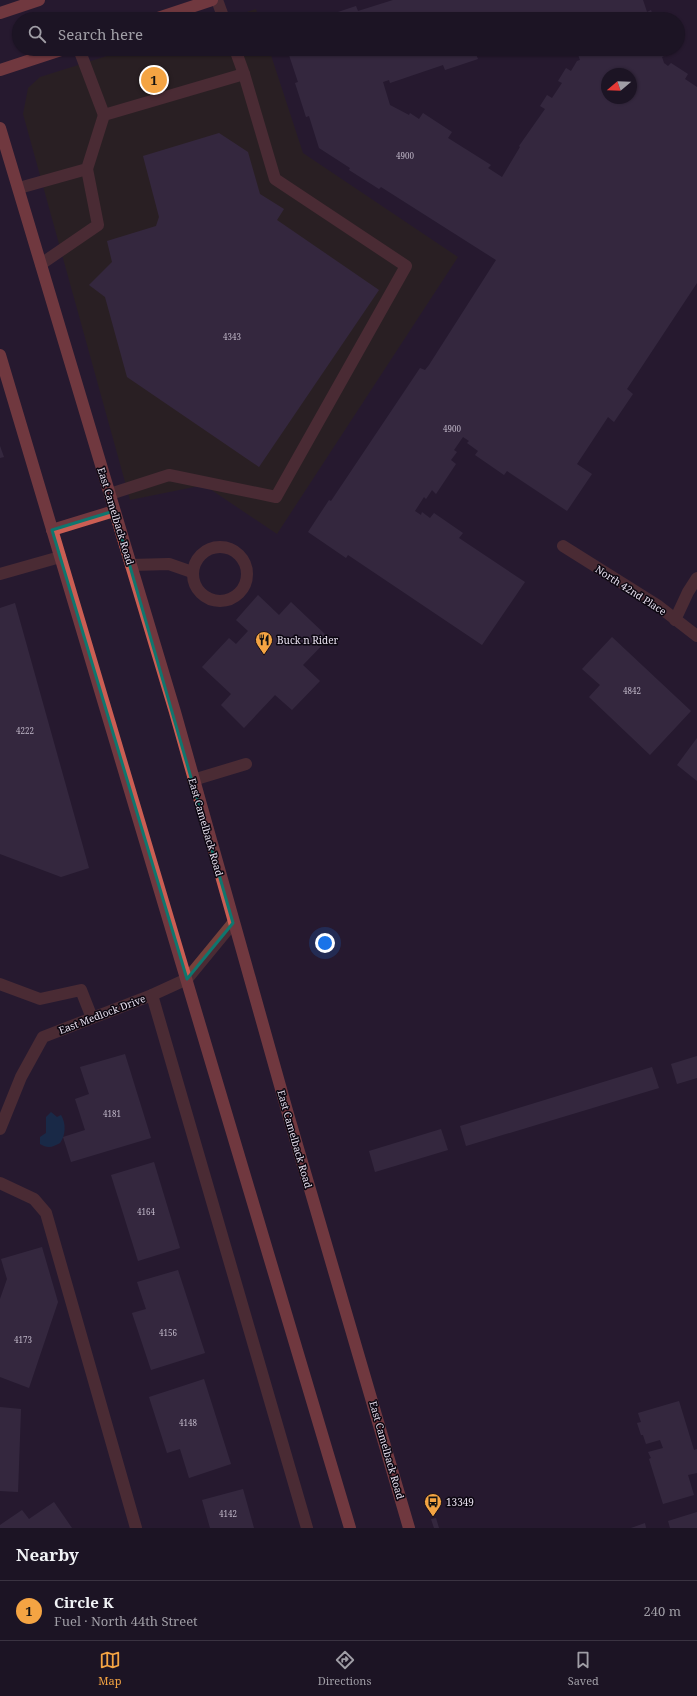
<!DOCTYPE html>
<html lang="en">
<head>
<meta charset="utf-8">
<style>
	:root { --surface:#1c1424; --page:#292131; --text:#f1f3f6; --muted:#a09ea6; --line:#3a3341; --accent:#f4a443 }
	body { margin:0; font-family:"Noto Serif",serif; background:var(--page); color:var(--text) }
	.compass { position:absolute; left:601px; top:68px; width:36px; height:36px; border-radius:50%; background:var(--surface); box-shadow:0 1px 3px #0004; rotate:251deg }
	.you { position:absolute; left:325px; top:943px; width:14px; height:14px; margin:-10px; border:3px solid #fff; border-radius:50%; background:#1a73e8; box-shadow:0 0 0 6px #1a73e833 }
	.badge { display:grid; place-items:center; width:26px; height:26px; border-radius:50%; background:var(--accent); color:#111; font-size:13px; font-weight:700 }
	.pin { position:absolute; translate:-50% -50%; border:2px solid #fff; box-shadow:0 1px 4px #0006 }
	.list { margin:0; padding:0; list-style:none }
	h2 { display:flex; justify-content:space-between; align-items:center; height:52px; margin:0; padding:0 16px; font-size:17px }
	h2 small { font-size:13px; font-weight:400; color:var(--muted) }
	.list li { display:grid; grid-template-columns:26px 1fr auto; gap:12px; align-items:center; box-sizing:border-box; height:60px; padding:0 16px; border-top:1px solid var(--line) }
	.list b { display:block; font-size:15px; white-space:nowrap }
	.list p { margin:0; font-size:13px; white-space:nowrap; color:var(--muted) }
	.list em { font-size:13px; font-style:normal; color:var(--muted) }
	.icon { flex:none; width:22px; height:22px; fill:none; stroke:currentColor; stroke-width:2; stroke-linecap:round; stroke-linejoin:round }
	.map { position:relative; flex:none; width:697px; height:1528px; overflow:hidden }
	.search { position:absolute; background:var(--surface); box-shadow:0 1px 3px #0004; left:12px; right:12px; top:12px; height:44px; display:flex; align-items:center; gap:10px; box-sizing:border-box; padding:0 14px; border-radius:22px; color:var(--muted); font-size:15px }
	.sheet { height:112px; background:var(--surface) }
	nav { display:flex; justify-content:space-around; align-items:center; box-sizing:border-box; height:56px; border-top:1px solid var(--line); background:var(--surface); font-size:11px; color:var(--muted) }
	nav a { display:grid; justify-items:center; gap:2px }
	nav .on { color:var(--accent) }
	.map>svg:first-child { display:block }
</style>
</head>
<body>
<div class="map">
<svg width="697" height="1528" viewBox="0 0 697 1528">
	<rect width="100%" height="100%" fill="#261a30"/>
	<g fill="#2e2616">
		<path d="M256,9L259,19H225Z"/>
		<path d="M129,49H269L303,153L458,257L277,534L204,485L130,500L23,114L28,88L40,77Z"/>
	</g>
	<path fill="#0b3d65" d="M51,1112L57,1117L61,1115C66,1123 66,1135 60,1143C53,1147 48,1149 40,1144V1137L46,1133V1117Z"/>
	<g fill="#463951" fill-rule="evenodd">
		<path d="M393,0H643L647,12L651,10L654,19H324L323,17L356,6L358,11Z"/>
		<path d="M287,49H490L476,54L478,59L445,70L443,65L390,83L389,80L383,82L390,105L409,115L410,113L419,119L423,113L452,132L448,138L491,165L488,168L502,177L520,147L519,146L545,109L540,106L547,95L552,98L562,83L558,81L566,68L571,71L577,61L580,60L576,49H664L666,55L662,57L664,63L668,66L671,63L688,74L685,79L697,87V283L627,389L633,394L614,422L608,417L577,464L592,474L567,511L507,471L504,475L475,455L478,451L467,443L469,441L463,437L454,450L457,452L451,460L456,464L436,494L432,490L426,499L424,497L415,511L421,515L422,512L430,518L434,513L463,533L459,538L525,582L482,645L348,555L346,558L308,532L329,500L331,501L420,368L425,370L429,365L496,260L381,187L379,189L349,170L350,168L319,148L309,116L306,117L295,83L298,82ZM607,74H631V98H607Z"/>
		<path d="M219,133L248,152L260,194L284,209L277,220L379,290L259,467L127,377L105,297L89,285L112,262L107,241L156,226L159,217L143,156Z"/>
		<path d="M0,446L4,457L0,458Z"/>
		<path d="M258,595L279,615L291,602L329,638L303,665L320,681L292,710L275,695L244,728L221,705L231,694L202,667L229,638L236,644L248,631L236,620Z"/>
		<path d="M15,603L89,868L61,877L0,854V608Z"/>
		<path d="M612,637L691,711L650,755L589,697L600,685L582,669Z"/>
		<path d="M697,738V781L677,765Z"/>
		<path d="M125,1054L151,1138L71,1162L63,1137L85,1130L75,1099L89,1094L80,1067Z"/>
		<path d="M697,1056V1078L677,1084L671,1064Z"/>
		<path d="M652,1067L659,1088L466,1146L460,1126Z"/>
		<path d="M441,1129L448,1150L375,1172L369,1151Z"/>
		<path d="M154,1162L180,1248L138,1261L111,1175Z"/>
		<path d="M42,1247L58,1302L29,1388L0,1377V1299L7,1279L1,1259Z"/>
		<path d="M178,1270L205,1353L151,1370L132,1313L146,1309L137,1282Z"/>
		<path d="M204,1379L231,1464L189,1478L180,1449L167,1453L149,1397Z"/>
		<path d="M679,1401L694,1450L697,1449V1473L688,1475L694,1495L663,1504L649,1459L651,1458L648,1452L663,1448L660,1440L646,1444L643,1435H641L637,1423L641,1422L638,1413Z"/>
		<path d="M0,1407L21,1409L18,1492L0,1491Z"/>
		<path d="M243,1489L254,1528H210L202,1500Z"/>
		<path d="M54,1502L72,1528H0V1525L22,1510L29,1519Z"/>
		<path d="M697,1512V1528H670L668,1521Z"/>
		<path d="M436,1518L439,1528H434L431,1519Z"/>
		<path d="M645,1523L646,1528H631Z"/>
	</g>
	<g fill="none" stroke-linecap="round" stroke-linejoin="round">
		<g stroke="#76413b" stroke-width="12">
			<path d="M217,0L224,19"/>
			<path d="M79,49L104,115"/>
			<path d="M235,49L244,74"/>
			<path d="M19,188L87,169L104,115L244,74L275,179L406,266L276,497L169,475L110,494"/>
			<path d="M41,264L98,225L87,169"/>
			<circle cx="220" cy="574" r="27"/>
			<path d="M131,565L169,564L192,572"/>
			<path d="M0,574L60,557"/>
			<path d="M193,780L246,764"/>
			<path d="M0,984L40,999L81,990L92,1018"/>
			<path d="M0,1183L34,1199L46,1213L136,1528"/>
		</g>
		<g stroke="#76413b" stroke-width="12">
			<path d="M563,546L657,605L697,636"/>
			<path d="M675,620L688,592L697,578"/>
			<path d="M152,995L307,1528"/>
			<path d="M0,1129L21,1077L43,1037L152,995L187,979L233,923"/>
		</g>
		<g stroke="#cb5e53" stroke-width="12">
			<path d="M0,13L39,0"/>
			<path d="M155,19L212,0"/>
			<path d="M0,70L64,49"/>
			<path d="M0,128L175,712L288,1114L409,1528"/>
			<path d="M0,355L350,1528"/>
			<path d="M52,530L114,511"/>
		</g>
	</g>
	<path d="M0 0H697V1528H0ZM114,511L233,923L187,979L52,530Z" fill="#261a30" fill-opacity=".55" fill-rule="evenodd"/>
	<path fill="none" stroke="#0f766e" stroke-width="3" stroke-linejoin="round" d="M114,511L233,923L187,979L52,530Z"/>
	<defs>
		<symbol id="restaurant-pin" viewBox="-11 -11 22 30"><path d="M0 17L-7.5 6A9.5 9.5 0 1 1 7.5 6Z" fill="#f4a443" stroke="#0c0711"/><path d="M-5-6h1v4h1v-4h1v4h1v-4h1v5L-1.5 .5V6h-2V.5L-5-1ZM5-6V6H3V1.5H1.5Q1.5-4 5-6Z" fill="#111"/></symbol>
		<symbol id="bus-pin" viewBox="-11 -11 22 30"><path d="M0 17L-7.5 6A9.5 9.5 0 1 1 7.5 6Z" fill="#f4a443" stroke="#0c0711"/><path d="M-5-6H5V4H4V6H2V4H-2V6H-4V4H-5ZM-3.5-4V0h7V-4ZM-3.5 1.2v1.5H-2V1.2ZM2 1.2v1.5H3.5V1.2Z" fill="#111"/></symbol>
	</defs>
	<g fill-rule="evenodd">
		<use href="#restaurant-pin" x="254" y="630" width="20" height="27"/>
		<use href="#bus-pin" x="423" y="1492" width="20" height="27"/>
	</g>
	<g text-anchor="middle" stroke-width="3" stroke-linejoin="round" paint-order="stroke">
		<g font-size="8" fill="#bfb6c7">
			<text x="405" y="159">4900</text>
			<text x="232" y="340">4343</text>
			<text x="452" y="432">4900</text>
			<text x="632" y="694">4842</text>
			<text x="25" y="734">4222</text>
			<text x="112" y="1117">4181</text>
			<text x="146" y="1215">4164</text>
			<text x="168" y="1336">4156</text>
			<text x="23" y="1343">4173</text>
			<text x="188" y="1426">4148</text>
			<text x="228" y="1517">4142</text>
		</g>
		<g font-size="10" fill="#e7dfee" stroke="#0c0711">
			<text transform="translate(116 516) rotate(73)" y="4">East Camelback Road</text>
			<text transform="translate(631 590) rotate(33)" y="4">North 42nd Place</text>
			<text transform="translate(206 827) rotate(74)" y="4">East Camelback Road</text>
			<text transform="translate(102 1014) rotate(-21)" y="4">East Medlock Drive</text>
			<text transform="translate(295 1139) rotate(74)" y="4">East Camelback Road</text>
			<text transform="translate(387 1450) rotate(74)" y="4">East Camelback Road</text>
		</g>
		<g font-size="10" fill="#e7dfee" stroke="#0c0711" text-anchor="start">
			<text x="277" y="644">Buck n Rider</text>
			<text x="446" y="1506">13349</text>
		</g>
	</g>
</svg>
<svg class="compass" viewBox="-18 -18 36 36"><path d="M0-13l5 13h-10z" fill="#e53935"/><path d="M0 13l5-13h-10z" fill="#a09ea6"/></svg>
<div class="you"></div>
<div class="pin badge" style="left:154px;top:80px">1</div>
<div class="search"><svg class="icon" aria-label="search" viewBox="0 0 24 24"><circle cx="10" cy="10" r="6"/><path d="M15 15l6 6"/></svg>Search here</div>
</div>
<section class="sheet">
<h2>Nearby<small></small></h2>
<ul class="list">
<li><span class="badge">1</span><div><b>Circle K</b><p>Fuel · North 44th Street</p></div><em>240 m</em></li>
</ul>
</section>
<nav>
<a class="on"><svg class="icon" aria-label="map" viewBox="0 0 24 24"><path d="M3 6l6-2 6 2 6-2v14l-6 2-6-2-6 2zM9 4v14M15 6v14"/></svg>Map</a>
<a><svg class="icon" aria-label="directions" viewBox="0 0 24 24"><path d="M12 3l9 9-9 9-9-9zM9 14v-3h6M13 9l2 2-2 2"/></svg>Directions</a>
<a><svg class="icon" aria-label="saved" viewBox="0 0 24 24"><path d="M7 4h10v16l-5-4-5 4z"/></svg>Saved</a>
</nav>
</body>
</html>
